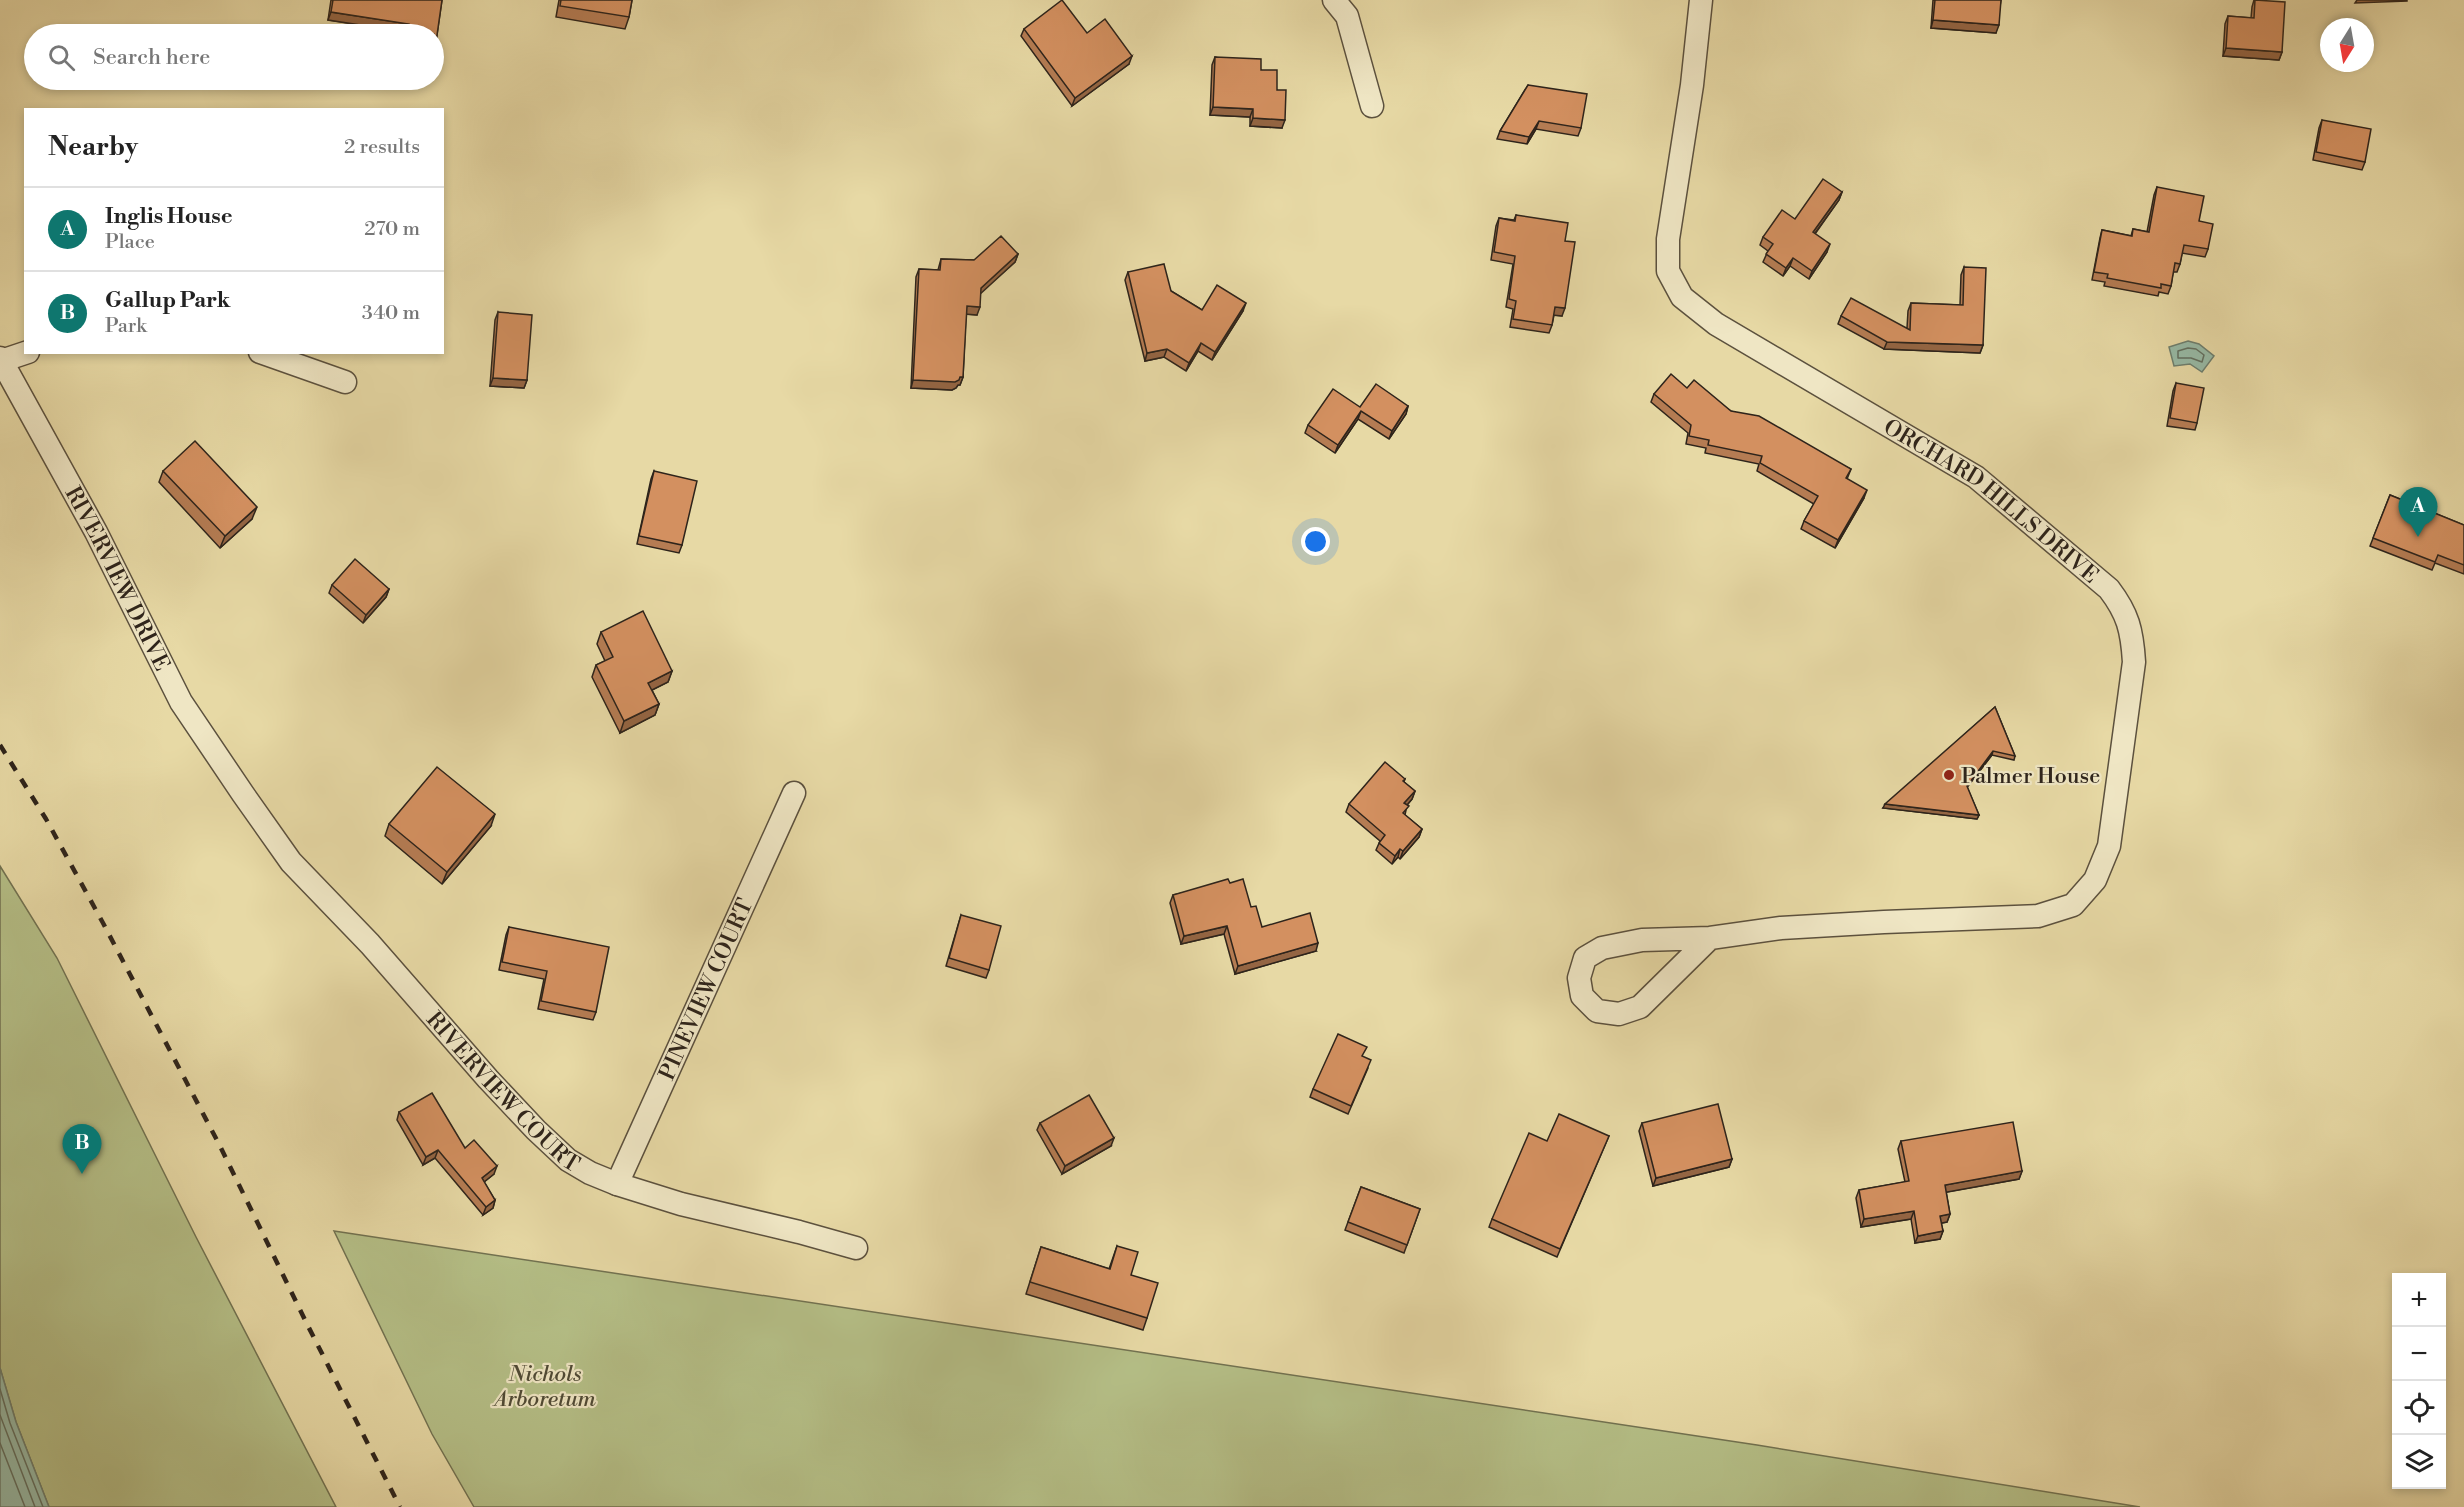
<!DOCTYPE html>
<html lang="en">
<head>
<meta charset="utf-8">
<style>
	:root { --surface:#fff; --page:#f2f2f2; --text:#222; --muted:#767676; --line:#e0e0e0; --accent:#0f766e }
	body { margin:0; font-family:"Libre Bodoni",serif; background:var(--page); color:var(--text) }
	.controls { position:absolute; right:18px; bottom:18px; display:grid; overflow:hidden; border-radius:0px; box-shadow:0 3px 9px #0003 }
	.controls button { width:54px; height:54px; display:grid; place-items:center; padding:0; border:0; border-bottom:2px solid var(--line); background:var(--surface); color:var(--text); font:30px sans-serif }
	.compass { position:absolute; left:2320px; top:18px; width:54px; height:54px; border-radius:50%; background:var(--surface); box-shadow:0 3px 9px #0003; rotate:191deg }
	.you { position:absolute; left:1316px; top:542px; width:21px; height:21px; margin:-15px; border:4px solid #fff; border-radius:50%; background:#1a73e8; box-shadow:0 0 0 9px #1a73e833 }
	.badge { display:grid; place-items:center; width:39px; height:39px; border-radius:50%; background:var(--accent); color:#fff; font-size:20px; font-weight:700 }
	.pin { position:absolute; translate:-50% -50px; filter:drop-shadow(0 2px 3px #0008) }
	.pin::after { content:''; position:absolute; top:32px; width:21px; height:18px; background:inherit; clip-path:polygon(0 0,100% 0,50% 100%) }
	.list { margin:0; padding:0; list-style:none }
	h2 { display:flex; justify-content:space-between; align-items:center; height:78px; margin:0; padding:0 24px; font-size:26px }
	h2 small { font-size:20px; font-weight:400; color:var(--muted) }
	.list li { display:grid; grid-template-columns:39px 1fr auto; gap:18px; align-items:center; box-sizing:border-box; height:84px; padding:0 24px; border-top:2px solid var(--line) }
	.list b { display:block; font-size:22px; white-space:nowrap }
	.list p { margin:0; font-size:20px; white-space:nowrap; color:var(--muted) }
	.list em { font-size:20px; font-style:normal; color:var(--muted) }
	.icon { flex:none; width:33px; height:33px; fill:none; stroke:currentColor; stroke-width:2; stroke-linecap:round; stroke-linejoin:round }
	.map { position:relative; flex:none; width:2464px; height:1507px; overflow:hidden }
	.search { position:absolute; background:var(--surface); box-shadow:0 3px 9px #0003; left:24px; top:24px; width:420px; height:66px; display:flex; align-items:center; gap:15px; box-sizing:border-box; padding:0 21px; border-radius:33px; color:var(--muted); font-size:22px }
	.panel { position:absolute; background:var(--surface); box-shadow:0 3px 9px #0003; left:24px; top:108px; width:420px; height:246px; border-radius:0px }
	.map>svg:first-child { display:block }
</style>
</head>
<body>
<div class="map">
<svg width="2464" height="1507" viewBox="0 0 2464 1507">
	<rect width="100%" height="100%" fill="#e7d9a5"/>
	<filter id="stains"><feTurbulence type="fractalNoise" baseFrequency=".00333" numOctaves="4"/><feColorMatrix values="0 0 0 0 .2 0 0 0 0 .09 0 0 0 0 .02 0 0 0 .5 -.17"/></filter>
	<radialGradient id="worn" r=".72"><stop offset=".6" stop-color="#630" stop-opacity="0"/><stop offset="1" stop-color="#630" stop-opacity=".3"/></radialGradient>
	<g fill="#b5bf87" stroke="#727251" stroke-width="1.5">
		<path d="M0,866L57,958L196,1237L336,1507H49L16,1422L0,1368Z"/>
		<path d="M334,1231L1757,1445L2140,1507H474L432,1434Z"/>
	</g>
	<g fill="#97baa6" stroke="#6d7e6e" stroke-width="1.5">
		<path d="M2188,341L2199,344L2214,356L2202,372L2190,364L2174,366L2169,347Z"/>
		<path d="M0,1368L16,1422L49,1507H0Z"/>
	</g>
	<g fill="none" stroke-linecap="round" stroke-linejoin="round">
		<g stroke="#626f60" stroke-width="1.5">
			<path d="M2188,348L2196,349L2204,355L2202,362L2191,358H2178V351Z"/>
			<path d="M0,1389L10,1423L43,1507"/>
			<path d="M0,1415L35,1507"/>
			<path d="M0,1443L25,1507"/>
		</g>
		<defs>
			<g id="street">
				<path d="M1334,0L1347,16L1372,106"/>
				<path id="s1" d="M1701,0L1692,85L1668,239V271L1682,297L1716,324L1976,477L2109,589C2128,614 2132,630 2134,662L2109,846L2095,880L2073,905L2038,916L1884,922L1781,928L1710,938L1642,940L1602,948L1585,958L1579,978L1582,996L1597,1011L1619,1014L1640,1007L1710,938"/>
				<path d="M260,352L345,382"/>
				<path id="s2" d="M0,358L96,532L181,702L243,794L291,862L370,944L488,1079L536,1130L568,1160L590,1173L617,1184L681,1204L799,1232L856,1248"/>
				<path d="M1,361L28,352"/>
				<path id="s3" d="M617,1184L794,793"/>
			</g>
		</defs>
		<use href="#street" stroke="#5c513e" stroke-width="25"/>
		<use href="#street" stroke="#efe6c4" stroke-width="22"/>
		<path stroke="#2e241b" stroke-width="4.5" stroke-dasharray="10 10" stroke-linecap="butt" d="M0,745L46,819L103,923L220,1146L308,1326L400,1507"/>
	</g>
	<g fill="#b57c53" stroke="#2e241b" stroke-width="1.5">
		<path d="M331,0H442L434,56V34H406V32L328,20Z"/>
		<path d="M559,0H632L629,17L625,29L556,17Z"/>
		<path d="M1933,0H2001L1996,33L1931,28Z"/>
		<path d="M2254,0L2282,52L2279,60L2223,56L2225,24L2228,16L2251,18L2252,7Z"/>
		<path d="M1024,29L1087,33L1129,64L1072,106L1021,36Z"/>
		<path d="M1215,57L1261,70L1277,90L1282,128L1250,126V117L1210,115L1212,65Z"/>
		<path d="M1528,85L1581,128L1578,136L1536,129L1527,144L1497,139L1500,131Z"/>
		<path d="M2322,120L2365,162L2362,170L2313,160L2319,128Z"/>
		<path d="M2157,187L2199,221L2208,249L2205,257L2182,253L2180,264L2177,272H2173L2171,286L2168,294L2159,292L2158,296L2104,286L2105,282L2092,280L2100,238L2102,230L2131,236L2133,229L2147,232L2154,195Z"/>
		<path d="M1842,192L1839,200L1815,234L1827,252L1809,279L1790,266L1783,276L1763,262L1768,251L1760,245L1763,237Z"/>
		<path d="M1516,215L1565,241L1562,316L1554,315L1552,325L1549,333L1510,327L1513,309L1506,307L1513,264L1491,260L1496,226L1499,218L1514,220Z"/>
		<path d="M1018,254L1015,262L980,293L977,315L966,314L963,377L960,385H958L956,388L952,390L911,388L916,277L919,269L938,270L941,259L974,260Z"/>
		<path d="M1964,267L1983,345L1980,353L1884,349L1838,324L1841,316L1907,328L1908,311L1911,303L1960,305L1961,275Z"/>
		<path d="M1128,272L1171,291L1202,310L1243,311L1212,360L1198,351L1186,371L1164,357L1145,361L1125,280Z"/>
		<path d="M498,312L527,380L524,388L490,386L495,320Z"/>
		<path d="M2176,383L2197,423L2195,430L2167,426L2173,391Z"/>
		<path d="M1687,388L1731,411L1851,469L1847,479L1864,498L1835,548L1801,529L1804,521L1814,504L1757,471L1759,464L1705,453L1706,448L1686,444L1688,433L1651,402L1654,394Z"/>
		<path d="M1408,406L1406,414L1389,439L1358,419L1335,453L1305,433L1308,425L1360,407Z"/>
		<path d="M163,471L252,519L220,548L159,482Z"/>
		<path d="M654,471L682,545L679,553L637,544L651,479Z"/>
		<path d="M2390,495L2464,525V574L2435,563L2432,570L2370,546Z"/>
		<path d="M332,585L389,589L386,597L363,623L329,593Z"/>
		<path d="M601,632L672,671L668,682L652,690L659,704L655,715L620,733L592,677L596,665L605,661L597,644Z"/>
		<path d="M1995,707L2015,756L2014,760L1992,755L1967,787L1979,815L1977,819L1883,808Z"/>
		<path d="M1405,779L1404,782L1415,791L1412,799L1407,805L1405,815L1422,829L1419,837L1400,859L1398,857L1392,864L1376,850L1380,841L1346,812L1349,804Z"/>
		<path d="M389,824L491,826L442,884L385,836Z"/>
		<path d="M1230,883L1251,907L1262,927L1316,951L1235,974L1224,934L1181,944L1170,903L1173,895Z"/>
		<path d="M961,915L989,970L986,978L946,966Z"/>
		<path d="M509,927L596,1012L593,1020L538,1009L544,979L499,970L506,935Z"/>
		<path d="M1363,1057L1368,1068L1348,1114L1310,1097L1313,1089Z"/>
		<path d="M399,1112L465,1148L494,1174L484,1182L495,1200L493,1208L483,1215L435,1158L423,1165L397,1120Z"/>
		<path d="M1040,1123L1111,1146L1062,1174L1037,1130Z"/>
		<path d="M1642,1123L1732,1159L1729,1167L1653,1186L1639,1131Z"/>
		<path d="M1609,1136L1557,1257L1489,1227L1492,1219L1547,1141Z"/>
		<path d="M1901,1141L2022,1171L2019,1179L1946,1192L1950,1214L1947,1222L1941,1223L1943,1231L1940,1239L1915,1243L1911,1219L1861,1227L1856,1198L1859,1190L1905,1182L1898,1149Z"/>
		<path d="M1361,1187L1420,1209L1404,1253L1345,1230Z"/>
		<path d="M1117,1246L1131,1275L1147,1318L1143,1330L1026,1294L1041,1247L1109,1269Z"/>
	</g>
	<g fill="#946543" stroke="#2e241b" stroke-width="1.5">
		<path d="M2357,0H2407V1L2355,3Z"/>
		<path d="M331,12L409,24L406,32L328,20Z"/>
		<path d="M1933,20L1999,25L1996,33L1931,28Z"/>
		<path d="M2226,48L2282,52L2279,60L2223,56Z"/>
		<path d="M1132,56L1129,64L1072,106L1075,98Z"/>
		<path d="M1213,107L1253,109L1250,117L1210,115Z"/>
		<path d="M1253,118L1285,120L1282,128L1250,126Z"/>
		<path d="M1539,121L1536,129L1527,144L1529,137Z"/>
		<path d="M1842,192L1839,200L1810,240L1813,232Z"/>
		<path d="M1830,244L1827,252L1809,279L1812,271Z"/>
		<path d="M1018,254L1015,262L978,296L981,288Z"/>
		<path d="M1793,258L1790,266L1783,276L1786,268Z"/>
		<path d="M1246,303L1243,311L1212,360L1215,352Z"/>
		<path d="M967,306L980,307L977,315L964,314Z"/>
		<path d="M1555,307L1565,308L1562,316L1552,315Z"/>
		<path d="M1887,342L1983,345L1980,353L1884,349Z"/>
		<path d="M1201,343L1198,351L1186,371L1189,363Z"/>
		<path d="M1167,349L1164,357L1145,361L1147,353Z"/>
		<path d="M960,377H963L960,385H958L956,388L952,390L911,388L913,380Z"/>
		<path d="M493,378L527,380L524,388L490,386Z"/>
		<path d="M1408,406L1406,414L1389,439L1392,431Z"/>
		<path d="M1361,411L1358,419L1335,453L1338,445Z"/>
		<path d="M1867,490L1864,498L1835,548L1838,540Z"/>
		<path d="M257,507L252,519L220,548L225,536Z"/>
		<path d="M389,589L386,597L363,623L366,615Z"/>
		<path d="M672,671L668,682L644,694L648,683Z"/>
		<path d="M659,704L655,715L620,733L624,721Z"/>
		<path d="M1993,751L1992,755L1965,790L1967,786Z"/>
		<path d="M1415,791L1412,799L1402,811L1404,803Z"/>
		<path d="M1885,804L1979,815L1977,819L1883,808Z"/>
		<path d="M495,814L491,826L442,884L447,872Z"/>
		<path d="M1422,829L1419,837L1400,859L1403,851Z"/>
		<path d="M1400,849L1398,857L1392,864L1395,856Z"/>
		<path d="M1227,926L1224,934L1181,944L1184,936Z"/>
		<path d="M1318,943L1316,951L1235,974L1238,966Z"/>
		<path d="M1114,1138L1111,1146L1062,1174L1065,1166Z"/>
		<path d="M438,1150L435,1158L423,1165L426,1157Z"/>
		<path d="M1732,1159L1729,1167L1653,1186L1656,1178Z"/>
		<path d="M497,1166L494,1174L479,1186L482,1178Z"/>
		<path d="M2022,1171L2019,1179L1942,1193L1945,1185Z"/>
		<path d="M495,1200L493,1208L483,1215L486,1207Z"/>
		<path d="M1914,1211L1911,1219L1861,1227L1864,1219Z"/>
		<path d="M1950,1214L1947,1222L1937,1224L1940,1216Z"/>
		<path d="M1943,1231L1940,1239L1915,1243L1918,1236Z"/>
	</g>
	<g fill="#d39060" stroke="#2e241b" stroke-width="1.5">
		<path d="M333,0H442L434,56V34H407L409,24L331,12Z"/>
		<path d="M561,0H632L629,17L560,6Z"/>
		<path d="M1062,0L1087,33L1105,19L1132,56L1075,98L1024,29Z"/>
		<path d="M1935,0H2001L1999,25L1933,20Z"/>
		<path d="M2255,0L2285,2L2282,52L2226,48L2228,16L2254,18Z"/>
		<path d="M1215,57L1261,59V70H1277V90H1286L1285,120L1253,118V109L1213,107Z"/>
		<path d="M1528,85L1587,94L1581,128L1539,121L1529,137L1500,131Z"/>
		<path d="M2322,120L2371,129L2365,162L2316,152Z"/>
		<path d="M1823,179L1842,192L1813,232L1830,244L1812,271L1793,258L1786,268L1766,254L1773,244L1763,237L1782,210L1795,219Z"/>
		<path d="M2157,187L2204,196L2199,221L2213,224L2208,249L2184,245L2180,264L2175,263L2171,286L2161,284V288L2107,278L2108,274L2094,272L2102,230L2132,236L2133,229L2149,232Z"/>
		<path d="M1516,215L1568,223L1565,241L1575,242L1565,308L1555,307L1552,325L1513,319L1516,301L1509,299L1515,256L1494,252L1499,218L1515,221Z"/>
		<path d="M1001,236L1018,254L981,288L980,307L967,306L963,377H960L959,380L955,382L913,380L919,269L940,270L941,259L974,260Z"/>
		<path d="M1164,264L1171,291L1202,310L1217,285L1246,303L1215,352L1201,343L1189,363L1167,349L1147,353L1128,272Z"/>
		<path d="M1964,267L1986,268L1983,345L1887,342L1841,316L1851,298L1910,330L1911,303L1963,305Z"/>
		<path d="M498,312L532,315L527,380L493,378Z"/>
		<path d="M1671,374L1687,388L1694,380L1731,411L1759,416L1851,469L1846,478L1867,490L1838,540L1804,521L1818,496L1760,463L1762,456L1708,445L1709,440L1689,436L1691,425L1654,394Z"/>
		<path d="M2176,383L2204,388L2197,423L2170,418Z"/>
		<path d="M1376,384L1408,406L1392,431L1361,411L1338,445L1308,425L1333,389L1360,407Z"/>
		<path d="M195,441L257,507L225,536L163,471Z"/>
		<path d="M654,471L697,481L682,545L639,536Z"/>
		<path d="M2390,495L2464,525V565L2438,555L2435,562L2373,538Z"/>
		<path d="M355,559L389,589L366,615L332,585Z"/>
		<path d="M643,611L672,671L648,683L659,704L624,721L596,665L613,657L601,632Z"/>
		<path d="M1995,707L2015,756L1993,751L1967,786L1979,815L1885,804Z"/>
		<path d="M1385,762L1405,779L1403,781L1415,791L1404,803L1409,806L1403,813L1422,829L1403,851L1400,849L1395,856L1379,843L1385,835L1349,804Z"/>
		<path d="M437,767L495,814L447,872L389,824Z"/>
		<path d="M1228,879L1230,883L1243,879L1251,907L1256,906L1262,927L1310,913L1318,943L1238,966L1227,926L1184,936L1173,895Z"/>
		<path d="M961,915L1001,926L989,970L949,958Z"/>
		<path d="M509,927L609,947L596,1012L541,1001L547,971L502,962Z"/>
		<path d="M1338,1034L1367,1047L1362,1056L1371,1060L1351,1106L1313,1089Z"/>
		<path d="M432,1093L465,1148L474,1140L497,1166L482,1178L495,1200L486,1207L438,1150L426,1157L399,1112Z"/>
		<path d="M1089,1095L1114,1138L1065,1166L1040,1123Z"/>
		<path d="M1718,1104L1732,1159L1656,1178L1642,1123Z"/>
		<path d="M1559,1114L1609,1136L1560,1249L1492,1219L1529,1133L1547,1141Z"/>
		<path d="M2013,1122L2022,1171L1945,1185L1950,1214L1940,1216L1943,1231L1918,1236L1914,1211L1864,1219L1859,1190L1909,1181L1901,1141Z"/>
		<path d="M1361,1187L1420,1209L1407,1245L1348,1222Z"/>
		<path d="M1117,1246L1138,1252L1131,1275L1158,1283L1147,1318L1030,1282L1041,1247L1110,1269Z"/>
	</g>
	<circle fill="#8f2418" stroke="#efe6c4" stroke-width="2" cx="1949" cy="775" r="6"/>
	<g text-anchor="middle" stroke-width="4.5" stroke-linejoin="round" paint-order="stroke">
		<g font-size="22" fill="#2e241b" stroke="#efe6c4">
			<text dy="8" stroke="none"><textPath href="#s1" startOffset="674">ORCHARD HILLS DRIVE</textPath></text>
			<text dy="8" stroke="none"><textPath href="#s2" startOffset="250">RIVERVIEW DRIVE</textPath></text>
			<text dy="8" stroke="none"><textPath href="#s3" startOffset="214">PINEVIEW COURT</textPath></text>
			<text dy="8" stroke="none"><textPath href="#s2" startOffset="896">RIVERVIEW COURT</textPath></text>
		</g>
		<g font-size="22" fill="#2e241b" stroke="#efe6c4" text-anchor="start">
			<text x="1961" y="783">Palmer House</text>
		</g>
		<g font-size="22" font-style="italic" fill="#504b36" stroke="#efe6c4">
			<text x="545" y="1381">Nichols<tspan x="545" dy="25">Arboretum</tspan></text>
		</g>
	</g>
	<rect width="100%" height="100%" filter="url(#stains)"/>
	<rect width="100%" height="100%" fill="url(#worn)"/>
</svg>
<div class="controls">
<button>+</button>
<button>−</button>
<button><svg class="icon" aria-label="locate" viewBox="0 0 24 24"><circle cx="12" cy="12" r="6"/><path d="M12 2v4M12 18v4M2 12h4M18 12h4"/></svg></button>
<button><svg class="icon" aria-label="layers" viewBox="0 0 24 24"><path d="M12 4l9 5-9 5-9-5zM3 14l9 5 9-5"/></svg></button>
</div>
<svg class="compass" viewBox="-18 -18 36 36"><path d="M0-13l5 13h-10z" fill="#e53935"/><path d="M0 13l5-13h-10z" fill="#767676"/></svg>
<div class="you"></div>
<div class="pin badge" style="left:2418px;top:537px">A</div>
<div class="pin badge" style="left:82px;top:1174px">B</div>
<div class="search"><svg class="icon" aria-label="search" viewBox="0 0 24 24"><circle cx="10" cy="10" r="6"/><path d="M15 15l6 6"/></svg>Search here</div>
<section class="panel">
<h2>Nearby<small>2 results</small></h2>
<ul class="list">
<li><span class="badge">A</span><div><b>Inglis House</b><p>Place</p></div><em>270 m</em></li>
<li><span class="badge">B</span><div><b>Gallup Park</b><p>Park</p></div><em>340 m</em></li>
</ul>
</section>
</div>
</body>
</html>
